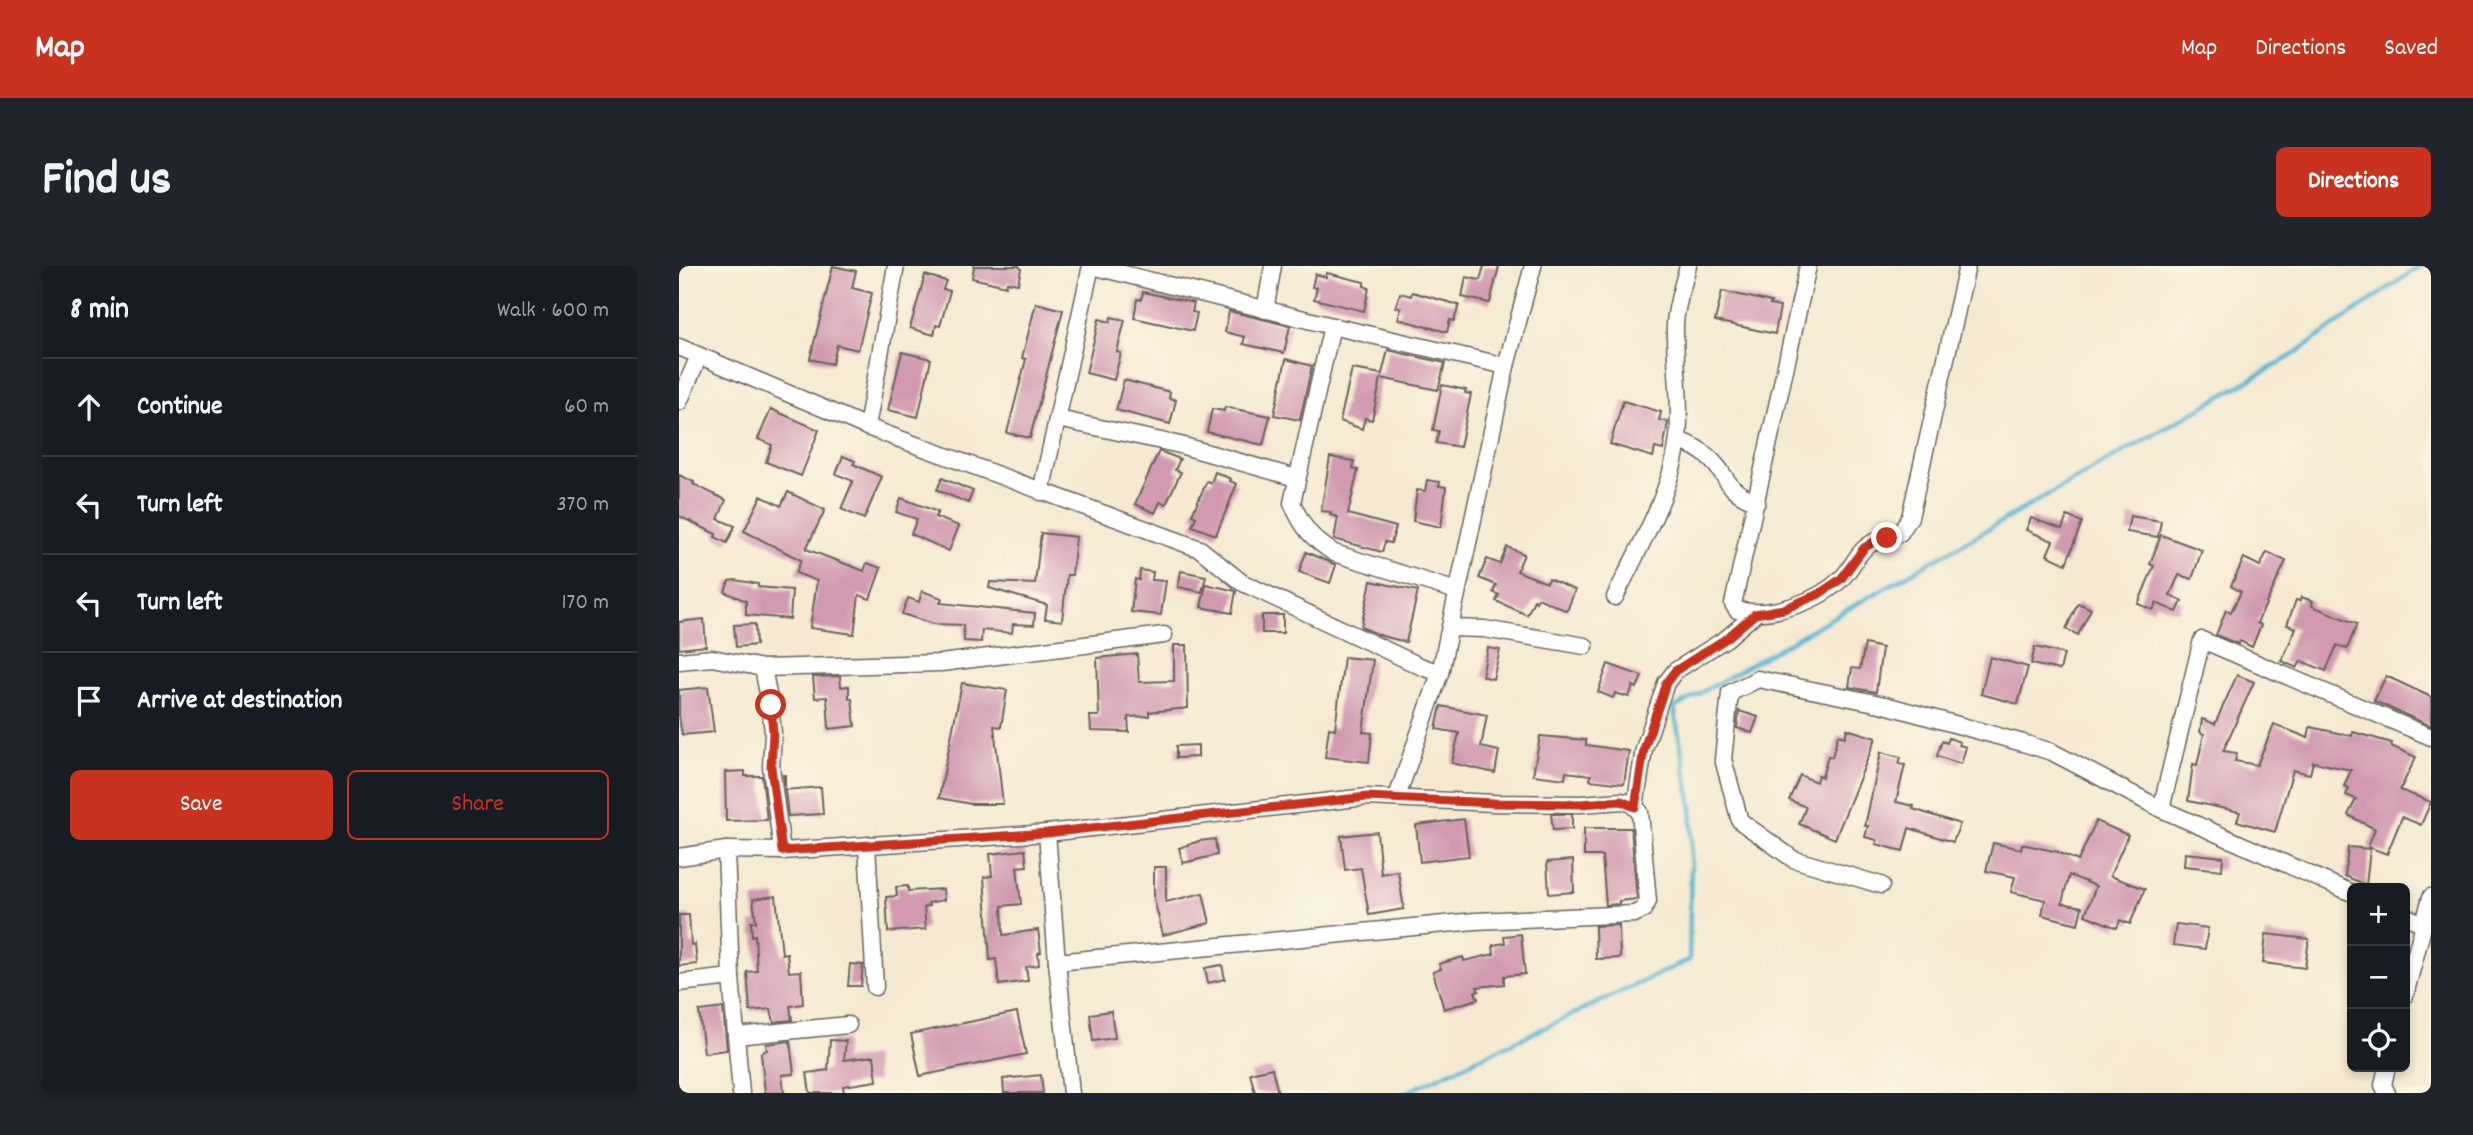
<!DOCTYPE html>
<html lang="en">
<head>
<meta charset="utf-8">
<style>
	:root { --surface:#171b24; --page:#20242c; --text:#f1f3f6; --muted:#9ea1a6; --line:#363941; --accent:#c8321e }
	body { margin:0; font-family:Dekko,sans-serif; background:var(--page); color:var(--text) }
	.controls { position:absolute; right:21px; bottom:21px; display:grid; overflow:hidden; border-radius:10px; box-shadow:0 4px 10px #0003 }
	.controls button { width:63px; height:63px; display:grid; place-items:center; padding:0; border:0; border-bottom:2px solid var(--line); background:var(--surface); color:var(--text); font:35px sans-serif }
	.stop { position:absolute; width:21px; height:21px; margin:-16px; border:5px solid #c8321e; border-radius:50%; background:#fff }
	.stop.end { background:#c8321e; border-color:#fff; box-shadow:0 2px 7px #0008 }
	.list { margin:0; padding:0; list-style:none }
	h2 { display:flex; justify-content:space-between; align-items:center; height:91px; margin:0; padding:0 28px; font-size:30px }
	h2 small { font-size:23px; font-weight:400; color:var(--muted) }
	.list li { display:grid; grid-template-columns:46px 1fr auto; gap:21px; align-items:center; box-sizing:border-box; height:98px; padding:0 28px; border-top:2px solid var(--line) }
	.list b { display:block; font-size:26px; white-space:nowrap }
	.list em { font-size:23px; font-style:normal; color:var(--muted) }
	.actions { display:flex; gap:14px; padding:21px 28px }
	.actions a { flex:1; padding:16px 0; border:2px solid var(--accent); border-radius:10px; text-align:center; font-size:24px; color:var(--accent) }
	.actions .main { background:var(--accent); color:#fff }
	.icon { flex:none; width:38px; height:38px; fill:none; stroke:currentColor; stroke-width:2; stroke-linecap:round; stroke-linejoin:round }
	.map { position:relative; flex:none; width:1752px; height:827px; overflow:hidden; border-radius:10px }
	header { display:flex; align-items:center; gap:42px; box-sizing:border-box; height:98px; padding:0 35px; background:var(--accent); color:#fff }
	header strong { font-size:33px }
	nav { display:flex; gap:38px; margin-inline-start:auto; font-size:24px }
	.intro { display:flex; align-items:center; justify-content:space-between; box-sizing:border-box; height:168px; padding:0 42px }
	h1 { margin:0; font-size:49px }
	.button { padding:18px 32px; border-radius:10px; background:var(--accent); color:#fff; font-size:24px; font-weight:700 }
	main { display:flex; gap:42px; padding:0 42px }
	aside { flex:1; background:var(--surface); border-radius:10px; box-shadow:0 4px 10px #0003 }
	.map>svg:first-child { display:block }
</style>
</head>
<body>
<header>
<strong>Map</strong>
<nav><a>Map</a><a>Directions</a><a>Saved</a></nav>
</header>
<div class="intro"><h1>Find us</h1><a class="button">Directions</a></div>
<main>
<aside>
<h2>8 min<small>Walk · 600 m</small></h2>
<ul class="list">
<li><svg class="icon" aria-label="ahead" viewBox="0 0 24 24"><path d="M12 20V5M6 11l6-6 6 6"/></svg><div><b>Continue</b></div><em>60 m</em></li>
<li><svg class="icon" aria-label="left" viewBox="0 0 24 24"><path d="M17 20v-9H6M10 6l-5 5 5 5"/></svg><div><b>Turn left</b></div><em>370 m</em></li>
<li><svg class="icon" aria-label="left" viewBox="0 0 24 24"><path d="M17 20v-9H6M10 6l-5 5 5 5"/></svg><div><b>Turn left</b></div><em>170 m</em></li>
<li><svg class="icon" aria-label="arrive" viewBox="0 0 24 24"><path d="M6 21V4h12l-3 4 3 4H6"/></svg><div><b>Arrive at destination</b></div></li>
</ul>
<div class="actions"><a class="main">Save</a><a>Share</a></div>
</aside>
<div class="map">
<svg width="1752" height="827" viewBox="0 0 1752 827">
	<rect width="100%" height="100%" fill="#fcf5e5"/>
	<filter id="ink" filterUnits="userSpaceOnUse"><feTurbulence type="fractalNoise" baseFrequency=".0143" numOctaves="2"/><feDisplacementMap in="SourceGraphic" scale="14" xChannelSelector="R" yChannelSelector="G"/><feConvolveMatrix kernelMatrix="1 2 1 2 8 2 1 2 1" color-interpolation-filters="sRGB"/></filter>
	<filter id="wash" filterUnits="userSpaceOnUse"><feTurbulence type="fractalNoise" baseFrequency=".00686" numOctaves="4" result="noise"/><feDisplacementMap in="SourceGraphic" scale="28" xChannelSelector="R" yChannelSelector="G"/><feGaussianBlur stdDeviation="1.57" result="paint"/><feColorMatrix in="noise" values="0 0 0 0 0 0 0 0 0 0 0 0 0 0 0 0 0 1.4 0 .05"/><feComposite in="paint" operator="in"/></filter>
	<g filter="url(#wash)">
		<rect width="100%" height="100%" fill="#f5ead1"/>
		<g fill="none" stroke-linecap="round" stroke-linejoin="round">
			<path stroke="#56b7d5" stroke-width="4.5" d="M726,827L1010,694L1013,542L995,442L1611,91L1741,0"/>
		</g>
		<g id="blocks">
			<g fill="#d29ab1">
				<path d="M154,0L177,5L173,22L193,27L179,84L158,79L153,98L131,93Z"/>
				<path d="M295,0H340L342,3L339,18L328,16L327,20L293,12Z"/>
				<path d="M805,0H820L811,37L783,31L787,11L801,14Z"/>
				<path d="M648,7L685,16V20L690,22L685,45L635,33L638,22L633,21L636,8L647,11Z"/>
				<path d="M246,9L267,15L264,23L271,25L261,60L257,59L255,69L231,62Z"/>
				<path d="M1043,25L1092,36L1091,39L1101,41L1096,68L1036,55Z"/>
				<path d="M464,26L515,37L513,46L518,47L514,65L455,52L458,33L462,34Z"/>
				<path d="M733,26L780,39L775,55L771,54L768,66L719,53L722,42L717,41L721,27L732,30Z"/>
				<path d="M357,37L384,44L351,172L328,167L347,93L343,92Z"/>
				<path d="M550,45L611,60L605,87L564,78L566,71L546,66Z"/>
				<path d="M432,51L446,54L438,86L442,87L435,114L407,107L420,53L431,56Z"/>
				<path d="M709,84L766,97L759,124L702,112L693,154L686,152L683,163L661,155L673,103L703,108Z"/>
				<path d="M223,86L252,93L239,151L209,144Z"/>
				<path d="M607,93L633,100L621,154L595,149Z"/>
				<path d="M445,114L491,126L490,132L497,134L491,158L437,144Z"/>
				<path d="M763,119L787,124L786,127L792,128L781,181L757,177L760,165L754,164Z"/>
				<path d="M944,135L982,146L980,154L989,156L984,184L976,182L974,191L931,178Z"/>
				<path d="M546,141L591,150L584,179L528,166L533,143L545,145Z"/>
				<path d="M92,143L140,164L122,210L87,196L93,179L79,173Z"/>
				<path d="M480,185L501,193L496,204L502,206L487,238L481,236L476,247L456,238Z"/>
				<path d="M164,190L176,195L174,198L203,211L185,253L162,243L174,215L157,208Z"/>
				<path d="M651,191L675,195L674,203L679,204L669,248L717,261L712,277L706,276L703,286L655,273L659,251L651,249L652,246L642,245Z"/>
				<path d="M536,206L552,213L551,215L558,218L537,269L513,260L517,251L513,249L518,237L528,215L532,217Z"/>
				<path d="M0,209L15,216L14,218L47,234L39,253L56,260L48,277L36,271L37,268L0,250Z"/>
				<path d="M263,212L294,225L289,237L258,224Z"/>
				<path d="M748,214L761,216L760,220L767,221L762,261L734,255L738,224L746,225Z"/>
				<path d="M109,226L146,244L127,283L185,305L188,297L202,302L191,333L180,329L175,368L131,362L138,315L117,307L122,294L65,265L82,230L102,240Z"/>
				<path d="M222,232L259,246L256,251L280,260L270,285L232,268L238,253L217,246Z"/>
				<path d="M1388,250L1403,256L1387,298L1368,289L1374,275L1347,264L1352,252L1383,263Z"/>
				<path d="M1451,250L1482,255L1479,271L1448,266Z"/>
				<path d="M362,267L397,271L393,309H388L383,355L366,353L368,339L310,322L311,316L356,318Z"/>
				<path d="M1482,269L1523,284L1513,313L1500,309L1491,329L1503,335L1498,346L1477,337L1474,344L1459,338L1475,300L1471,298Z"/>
				<path d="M828,281L845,288L838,305L868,317L870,313L896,324L888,345L859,332L857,336L855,334L848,349L817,335L820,329L814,326L817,319L800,312L808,293L821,298Z"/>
				<path d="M627,286L657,299L651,317L620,306Z"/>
				<path d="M1588,286L1607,295L1578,357L1582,359L1573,381L1561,375L1559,378L1537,369L1547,344L1552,346L1562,326L1552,320L1565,292L1581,300Z"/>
				<path d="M461,304L474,306L473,314L487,315L482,349L452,346L456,313L460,314Z"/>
				<path d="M502,305L527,310L523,326L499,321Z"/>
				<path d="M56,314L79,318V321L113,324L111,353L67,349V335L46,326L50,315Z"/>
				<path d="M692,315L739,325L727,376L703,370L682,361Z"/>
				<path d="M527,318L557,325L553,347L522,341Z"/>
				<path d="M243,325L263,332L261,337L356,347L355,359L334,358L333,367L303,364L302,376L285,375L284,359L255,358L223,348L229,332L240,336Z"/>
				<path d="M1622,331L1634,335L1633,340L1678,358L1668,383L1658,379L1647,405L1622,395L1618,402L1603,395L1617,362L1608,359L1617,334L1621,335Z"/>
				<path d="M1399,337L1412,343L1399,369L1387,363Z"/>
				<rect x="583" y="349" width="21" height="18"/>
				<path d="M25,353L27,380L0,383V356Z"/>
				<path d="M76,358L77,379L57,381L55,359Z"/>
				<path d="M1186,378L1203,382L1197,426L1170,421L1173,402L1181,403Z"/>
				<path d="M495,379H508L509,442L470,446V450L449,451L450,466L412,465L411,450H420L418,392L458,388L460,416L495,415Z"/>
				<path d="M1356,381L1385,388L1381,404L1352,398Z"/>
				<path d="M809,382L821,384L814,413L803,410Z"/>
				<path d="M665,391L694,394L684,466L693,467L690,496L646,491L650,462L656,463Z"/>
				<path d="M1311,391L1349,401L1339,438L1302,428Z"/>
				<path d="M929,398L963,410L958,422L954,420L950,431L936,427L934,432L919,426Z"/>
				<path d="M1558,409L1575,416L1544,485L1558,487L1556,495L1578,499L1595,458L1629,472L1631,461L1673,470L1674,466L1713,477L1712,480L1737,491L1721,524L1752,536L1742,559L1723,551L1708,588L1689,581L1696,563L1669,549L1677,533L1667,529L1670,522L1665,520L1672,504L1634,496L1631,508L1614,504L1596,566L1558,555L1561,546L1509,535L1514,498L1518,499L1525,468L1521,466L1523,453L1536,458Z"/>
				<path d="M161,410L162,421L170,420V433H173L176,460L150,463L148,431L136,432L134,411Z"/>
				<path d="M1707,410L1752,431V460L1695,435Z"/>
				<path d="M283,417L328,424L322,461L315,460L324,538H292L260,532Z"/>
				<path d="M29,421L35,466L3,469L0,450V424Z"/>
				<path d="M762,440L808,449L802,481L820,485L816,507L773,497L780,467L757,463Z"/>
				<path d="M1060,445L1079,451L1073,467L1058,462Z"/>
				<path d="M1168,463L1197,472L1156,573L1120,558L1127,541L1110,534L1121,509L1137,516L1139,509L1143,511L1149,490L1153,491L1159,469L1166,471Z"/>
				<path d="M861,470L907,474V479L950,485L945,518L911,514L912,509L887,506L886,513L854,509Z"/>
				<path d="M1270,472L1281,476L1280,479L1287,481L1282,498L1258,490L1263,475L1268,477Z"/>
				<path d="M519,479V491L497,492V480Z"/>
				<path d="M1202,486L1222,491L1220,498L1226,499L1217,536L1235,540L1234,543L1281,558L1274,576L1230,562L1224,585L1197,578L1198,574L1186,571L1189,560H1186Z"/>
				<path d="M66,505V510H83L88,554L47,555L46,506Z"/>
				<path d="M104,509H106V524L142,521L144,548L109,550Z"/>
				<path d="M872,548H893V563L874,564Z"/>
				<path d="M785,553L790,590L741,596L737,559Z"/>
				<path d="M1417,555L1449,569L1431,610L1466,623L1451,658L1441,654L1438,662L1406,649L1417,620L1390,609L1383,637L1403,641L1399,658L1363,649L1366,634L1332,626L1336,611L1307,605L1314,577L1342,583L1343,578L1379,586L1399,595Z"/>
				<path d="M905,562H952L958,633L940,635V638L927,639L923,590H905Z"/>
				<path d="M698,566L702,608L719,605L725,643L690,649L682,602L666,604L662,570Z"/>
				<path d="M536,573L538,589L504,597L500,582L520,575Z"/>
				<path d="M1669,581L1691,583L1687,619L1666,610Z"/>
				<path d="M346,584L348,600L338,601L342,638L323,640L324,669L359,664L362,686L359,687L360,699L347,701L349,715L320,719L317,693L311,694L305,611L313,610L311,588Z"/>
				<path d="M1506,587L1544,591L1543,604L1505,600Z"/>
				<path d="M894,594L895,626L870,628L868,596Z"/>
				<path d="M475,601H487V636L524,627L531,657L484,669L475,633Z"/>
				<path d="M229,620V625L264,623L265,634L249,637L250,640L245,641L247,663L209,666L207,631L218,630L217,621Z"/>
				<path d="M97,630L103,688L108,687L110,706L122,705L124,738L111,740L113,754L95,756L92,743L71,745L68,706L78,705L76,669L73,670L72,656H77L74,633Z"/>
				<path d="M0,649H10L12,679L16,678L18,698L0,700Z"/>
				<path d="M1497,658L1529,662L1526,683L1494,679Z"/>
				<path d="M940,659L941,692L917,693L916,660Z"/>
				<path d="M842,668L846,708L825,710V718L798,721L800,725L796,726L799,733L765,743L754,706L762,703L760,698L784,691L785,695L815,688L814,679L826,677L825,670Z"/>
				<path d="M1587,668L1630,673L1626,702L1584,697Z"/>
				<path d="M171,698L184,699L182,720H169Z"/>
				<path d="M543,699L546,713L529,717L526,702Z"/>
				<path d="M44,742L48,784L25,787L20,745Z"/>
				<path d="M432,745L436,772L414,775L411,748Z"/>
				<path d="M338,746L347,788L241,810L232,768Z"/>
				<path d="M151,774L167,775L165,794L195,790L198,815L164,820L165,827H131L128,807L149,804Z"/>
				<path d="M111,775L115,808L103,809L105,827H86L82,787L88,784L87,778Z"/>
				<path d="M593,802L599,827H576L571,807Z"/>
				<path d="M362,809L364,827H325L324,813Z"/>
			</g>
		</g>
	</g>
	<g filter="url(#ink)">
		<use href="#blocks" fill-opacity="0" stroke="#68645b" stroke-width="2"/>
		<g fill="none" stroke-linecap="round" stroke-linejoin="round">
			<defs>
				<g id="minor">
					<path d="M413,0L653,60L827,100"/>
					<path d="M1129,0L1054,338L1058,344C1092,352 1139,336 1163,312C1172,303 1177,290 1186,282C1196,273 1210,271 1221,267L1231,251L1288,0"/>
					<path d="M586,44L594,0"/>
					<path d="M653,60L613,237C624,262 632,272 655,287L778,325"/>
					<path d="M0,81L188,161L521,283L562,316L741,400L761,407"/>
					<path d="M0,136L20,90"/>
					<path d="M379,153L501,179L617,212"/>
					<path d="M188,161L217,0"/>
					<path d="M999,174C1010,178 1021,183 1029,191C1052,211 1043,223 1078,236"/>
					<path d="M362,226L412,0"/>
					<path d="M936,331C958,285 995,222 999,171C1003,133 995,96 996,58C997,39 1004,19 1009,0"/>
					<path d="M771,362L805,363L906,380"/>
					<path d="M0,395L33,392L84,402L262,397L485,369"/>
					<path d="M84,402L91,438L94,467L92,501L103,585"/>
					<path d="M718,531L761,407L827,100L854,0"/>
					<path d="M956,541L965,483L987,417L996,405L1048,372L1076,348"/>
					<path d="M1482,543L1523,374L1752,471"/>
					<path d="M368,567L378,696L392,827"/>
					<path d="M188,579L196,721"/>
					<path d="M47,584L52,711L62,827"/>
					<path d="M0,591L47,584L103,585L368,567L688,531L815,537L902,538L942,535L951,537L961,546L969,635L964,644L955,648L796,655L378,696"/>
					<path d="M1202,619L1114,593L1061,555L1044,493L1051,427L1079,413L1206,439L1344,477L1373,486L1482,543L1673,627"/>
					<path d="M1726,650L1745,658"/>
					<path d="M0,717L52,711"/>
					<path d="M1726,729L1752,631"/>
					<path d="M57,770L169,759"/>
					<path d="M1708,827L1704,819L1708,801"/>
				</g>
			</defs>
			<use href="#minor" stroke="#68645b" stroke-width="19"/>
			<use href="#minor" stroke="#fff" stroke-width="16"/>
		</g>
	</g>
	<g fill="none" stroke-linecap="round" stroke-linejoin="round" filter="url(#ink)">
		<path stroke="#c8321e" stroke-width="9" d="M92,439L94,467L92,501L103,585L368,567L688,531L815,537L902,538L942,535L956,541L965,483L987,417L996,405L1048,372L1076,348L1105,343L1140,328L1162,313L1185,282L1196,275L1208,272"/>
	</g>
</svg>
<div class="controls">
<button>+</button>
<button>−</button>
<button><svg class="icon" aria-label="locate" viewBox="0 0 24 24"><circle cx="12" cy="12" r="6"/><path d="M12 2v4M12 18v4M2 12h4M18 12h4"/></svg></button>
</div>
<div class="stop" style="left:92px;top:439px"></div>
<div class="stop end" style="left:1208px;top:272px"></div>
</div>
</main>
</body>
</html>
